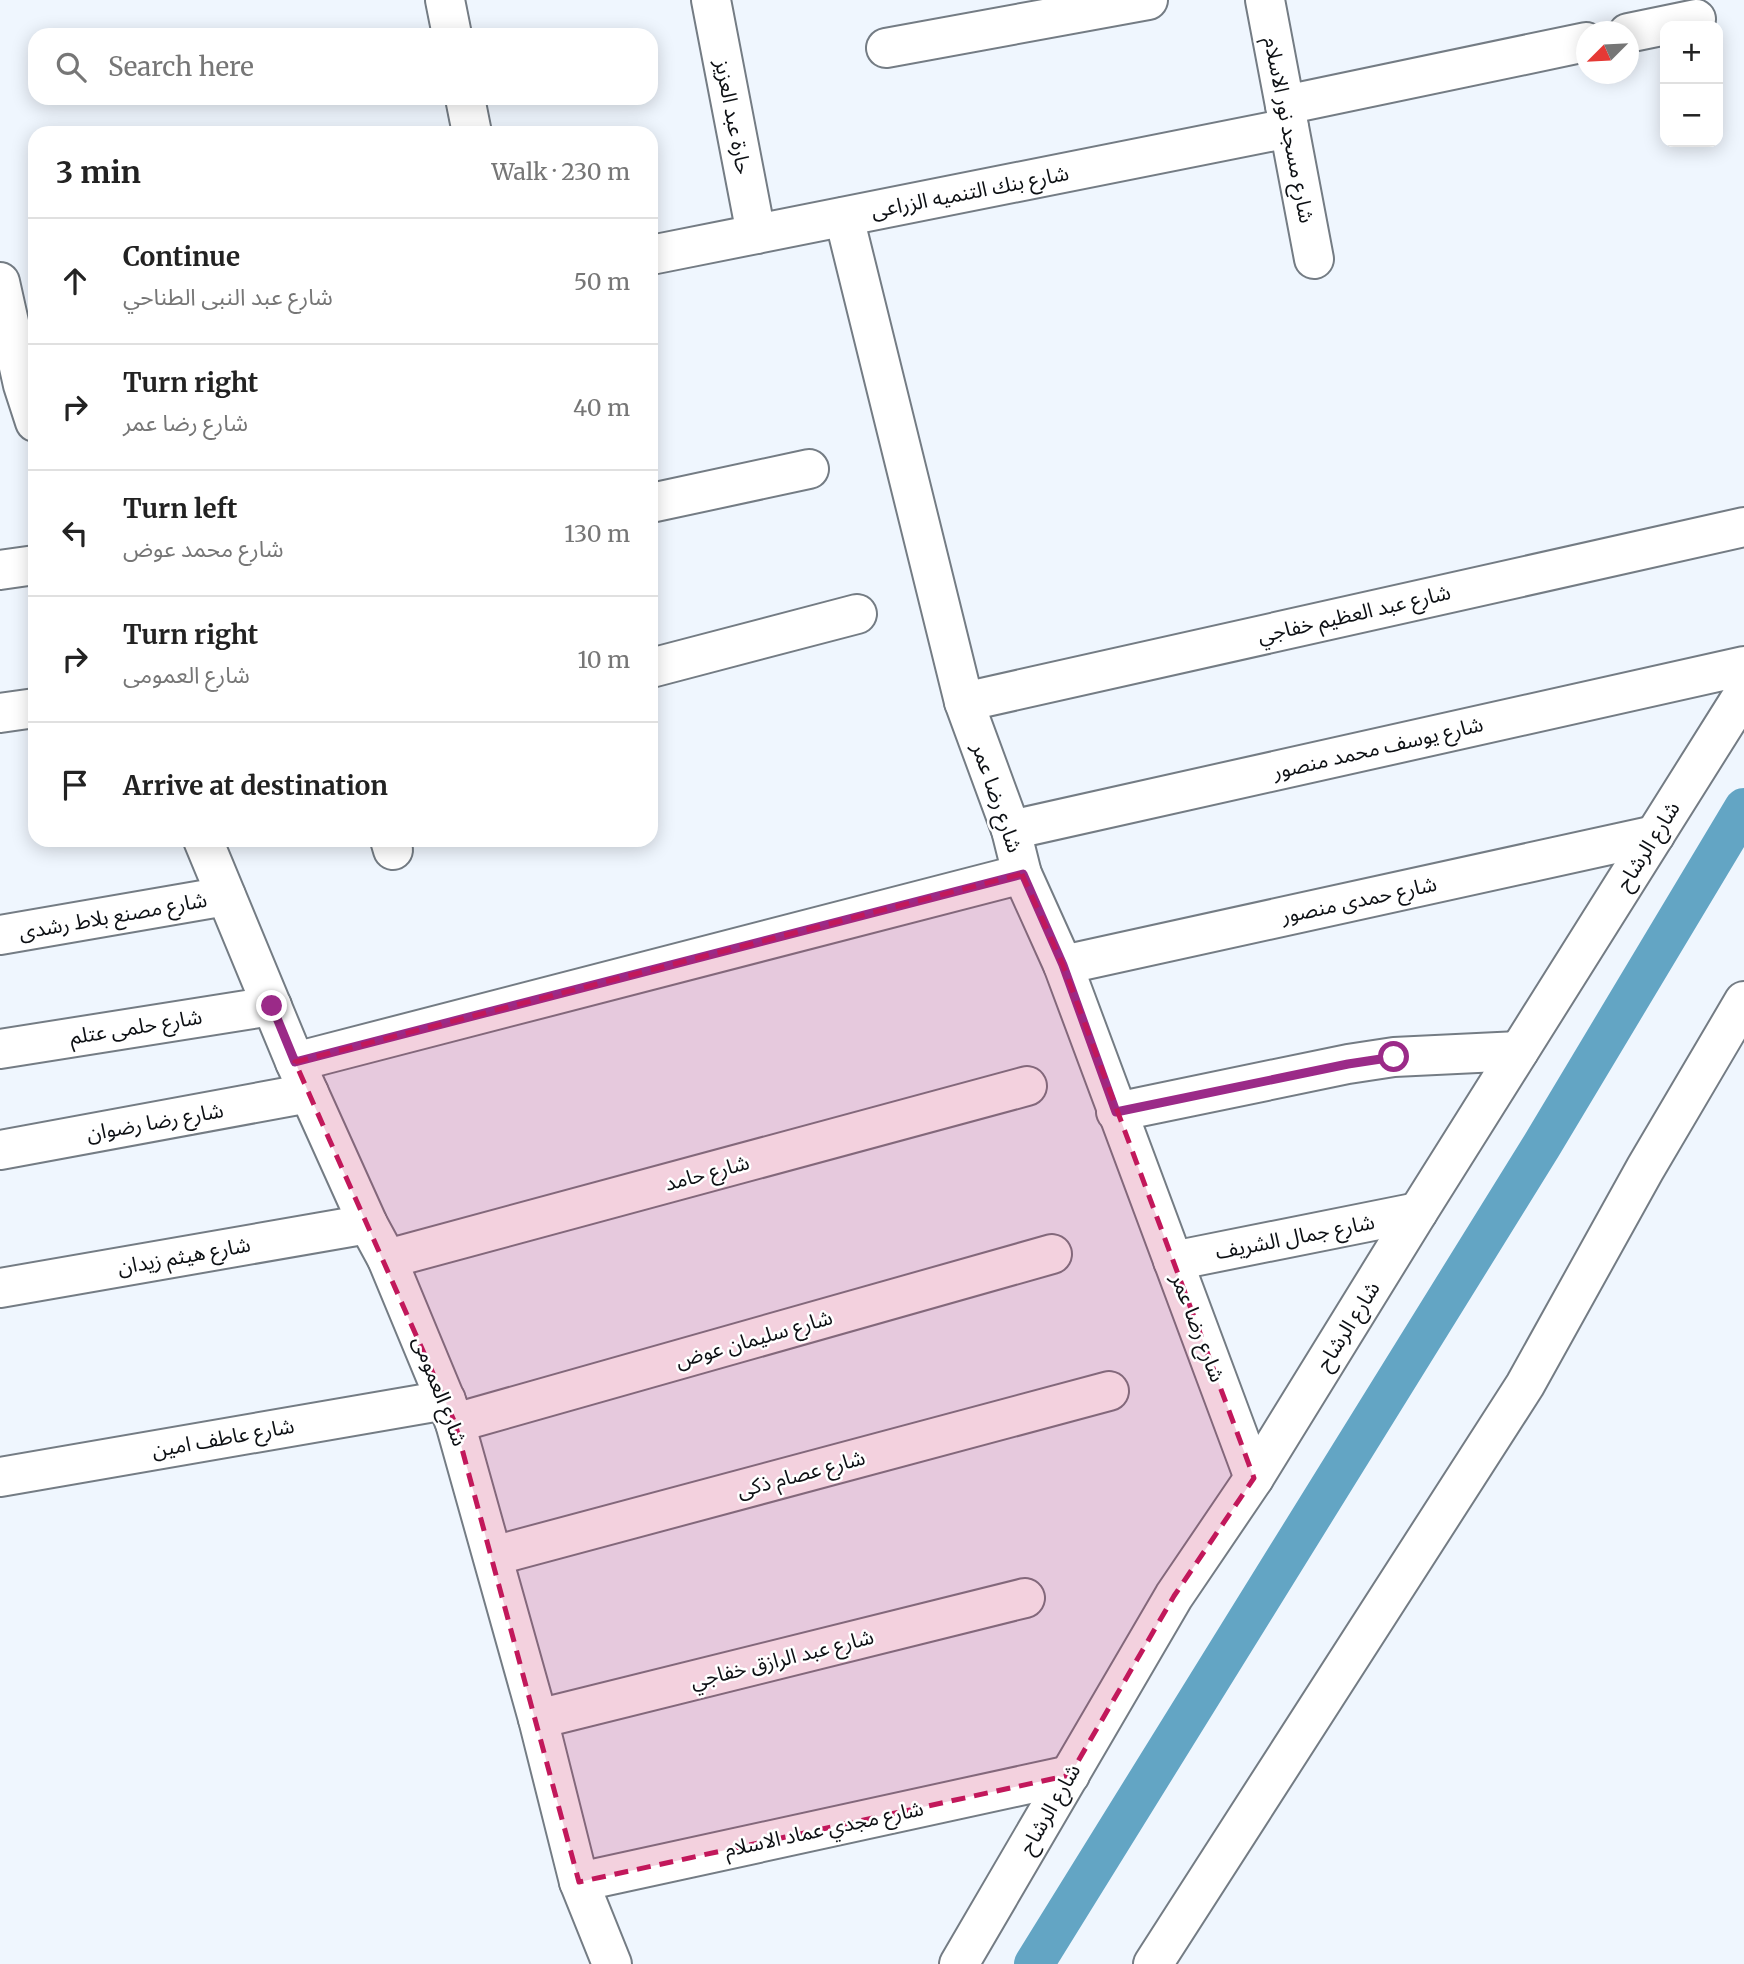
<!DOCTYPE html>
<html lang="en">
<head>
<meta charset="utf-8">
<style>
	:root { --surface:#fff; --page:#f6f6f6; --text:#222; --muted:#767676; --line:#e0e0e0 }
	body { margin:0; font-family:Merriweather,"Noto Sans Arabic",serif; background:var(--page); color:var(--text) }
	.controls { position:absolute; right:21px; top:21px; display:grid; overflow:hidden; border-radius:14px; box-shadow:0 4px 18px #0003 }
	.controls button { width:63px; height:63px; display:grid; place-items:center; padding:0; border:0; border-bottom:2px solid var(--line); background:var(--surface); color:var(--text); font:35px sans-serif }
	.compass { position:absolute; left:1576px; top:21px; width:63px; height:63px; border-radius:50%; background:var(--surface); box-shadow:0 4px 18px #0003; rotate:246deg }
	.stop { position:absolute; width:21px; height:21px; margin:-16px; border:5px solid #9b2a88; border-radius:50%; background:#fff }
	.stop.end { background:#9b2a88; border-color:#fff; box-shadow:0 2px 7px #0008 }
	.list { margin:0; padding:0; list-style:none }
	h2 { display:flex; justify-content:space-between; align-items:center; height:91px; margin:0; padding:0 28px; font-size:30px }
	h2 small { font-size:23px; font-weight:400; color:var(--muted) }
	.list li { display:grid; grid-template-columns:46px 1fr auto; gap:21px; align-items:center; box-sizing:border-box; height:126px; padding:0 28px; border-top:2px solid var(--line) }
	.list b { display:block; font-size:26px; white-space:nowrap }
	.list p { margin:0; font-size:23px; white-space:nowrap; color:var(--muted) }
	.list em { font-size:23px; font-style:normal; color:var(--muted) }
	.icon { flex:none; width:38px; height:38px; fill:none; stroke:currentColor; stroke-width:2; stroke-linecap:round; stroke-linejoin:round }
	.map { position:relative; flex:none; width:1744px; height:1964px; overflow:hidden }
	.search { position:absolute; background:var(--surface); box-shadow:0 4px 18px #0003; left:28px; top:28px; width:630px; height:77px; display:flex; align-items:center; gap:18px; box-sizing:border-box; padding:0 24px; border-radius:21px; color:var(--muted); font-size:26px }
	.panel { position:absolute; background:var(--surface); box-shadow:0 4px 18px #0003; left:28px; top:126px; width:630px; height:721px; border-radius:21px }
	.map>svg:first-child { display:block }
</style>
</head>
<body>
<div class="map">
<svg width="1744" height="1964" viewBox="0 0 1744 1964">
	<rect width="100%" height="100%" fill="#eff6fe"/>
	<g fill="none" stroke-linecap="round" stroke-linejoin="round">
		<path stroke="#63a5c4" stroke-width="40" d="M1034,1964L1542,1145L1744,808"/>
		<defs>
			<g id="minor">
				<path d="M445,0L452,35"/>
				<path d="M711,0L756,234"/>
				<path d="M1265,0L1314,259"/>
				<path d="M1628,33L1696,19"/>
				<path d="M886,48L1148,0"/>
				<path d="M465,98L472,133"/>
				<path d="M1285,105L1586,42"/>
				<path d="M844,217L964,702L1011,830L1022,874L1063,965L1254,1478"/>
				<path d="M651,255L1289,128"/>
				<path d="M0,282L23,385L35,422"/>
				<path d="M651,503L809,469"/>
				<path d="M0,570L35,565"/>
				<path d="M651,668L857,614"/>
				<path d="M964,702L1744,527"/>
				<path d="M0,713L35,708"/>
				<path d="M1011,830L1744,666"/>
				<path d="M203,840L295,1062L368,1224L387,1259L455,1423L538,1719L579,1882L612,1964"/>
				<path d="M390,840L393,850"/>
				<path d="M0,935L226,896"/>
				<path d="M1063,965L1655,835"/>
				<path d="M0,1049L272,1006"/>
				<path d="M295,1062L1022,874"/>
				<path d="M1116,1112L1348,1064L1394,1057L1519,1051"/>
				<path d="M0,1150L309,1093"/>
				<path d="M387,1259L1027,1086"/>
				<path d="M1173,1261L1418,1212"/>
				<path d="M0,1288L368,1224"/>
				<path d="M455,1423L1052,1254"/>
				<path d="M0,1477L446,1400"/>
				<path d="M493,1556L1109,1391"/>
				<path d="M538,1719L1025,1598"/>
				<path d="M579,1882L1070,1775"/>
				<path d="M959,1964L1174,1596L1254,1478L1418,1212L1744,693"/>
				<path d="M1153,1964L1525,1385L1645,1169L1744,1001"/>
			</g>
		</defs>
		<use href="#minor" stroke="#747c84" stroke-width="42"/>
		<use href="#minor" stroke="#fff" stroke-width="38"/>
	</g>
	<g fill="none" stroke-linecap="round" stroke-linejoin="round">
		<path stroke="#9b2a88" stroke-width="9" d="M272,1006L295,1062L1023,874L1063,965L1116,1112L1348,1064L1394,1057"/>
	</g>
	<path fill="#c2185b" fill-opacity="0.2" stroke="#c2185b" stroke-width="5" stroke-dasharray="14 9" stroke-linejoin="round" d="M1022,874L1063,965L1254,1478L1174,1596L1070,1775L579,1882L455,1423L295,1062Z"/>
	<g text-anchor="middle" stroke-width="5" stroke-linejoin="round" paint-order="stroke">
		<g font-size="21" fill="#0d1014" stroke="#fff">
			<text transform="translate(733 117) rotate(79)" y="7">حارة عبد العزيز</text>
			<text transform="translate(1289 130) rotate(79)" y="7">شارع مسجد نور الاسلام</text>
			<text transform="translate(970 192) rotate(-11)" y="7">شارع بنك التنميه الزراعى</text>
			<text transform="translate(1354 614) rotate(-13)" y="7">شارع عبد العظيم خفاجي</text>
			<text transform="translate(1378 748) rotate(-13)" y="7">شارع يوسف محمد منصور</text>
			<text transform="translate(997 798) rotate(71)" y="7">شارع رضا عمر</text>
			<text transform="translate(1648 846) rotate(-58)" y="7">شارع الرشاح</text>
			<text transform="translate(1359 900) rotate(-12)" y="7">شارع حمدى منصور</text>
			<text transform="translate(113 916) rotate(-10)" y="7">شارع مصنع بلاط رشدى</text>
			<text transform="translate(136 1027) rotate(-9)" y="7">شارع حلمى عتلم</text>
			<text transform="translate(155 1122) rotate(-10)" y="7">شارع رضا رضوان</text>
			<text transform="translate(707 1173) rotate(-15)" y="7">شارع حامد</text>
			<text transform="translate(1295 1237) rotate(-11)" y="7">شارع جمال الشريف</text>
			<text transform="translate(184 1256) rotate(-10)" y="7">شارع هيثم زيدان</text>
			<text transform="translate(1348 1326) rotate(-58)" y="7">شارع الرشاح</text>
			<text transform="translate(1198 1328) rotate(69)" y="7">شارع رضا عمر</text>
			<text transform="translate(754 1339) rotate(-16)" y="7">شارع سليمان عوض</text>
			<text transform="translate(440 1391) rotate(69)" y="7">شارع العمومى</text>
			<text transform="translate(223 1438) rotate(-10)" y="7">شارع عاطف امين</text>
			<text transform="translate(801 1474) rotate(-15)" y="7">شارع عصام ذكى</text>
			<text transform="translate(782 1659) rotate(-14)" y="7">شارع عبد الرازق خفاجي</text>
			<text transform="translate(1050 1809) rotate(-60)" y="7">شارع الرشاح</text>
			<text transform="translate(824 1829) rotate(-12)" y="7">شارع مجدي عماد الاسلام</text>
		</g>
	</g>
</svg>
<div class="controls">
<button>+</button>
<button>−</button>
</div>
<svg class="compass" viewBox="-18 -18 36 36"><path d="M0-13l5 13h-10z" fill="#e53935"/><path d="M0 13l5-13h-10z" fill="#767676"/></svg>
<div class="stop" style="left:1394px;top:1057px"></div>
<div class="stop end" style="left:272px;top:1006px"></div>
<div class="search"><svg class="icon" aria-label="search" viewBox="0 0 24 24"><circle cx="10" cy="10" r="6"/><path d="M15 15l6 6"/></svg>Search here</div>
<section class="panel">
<h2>3 min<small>Walk · 230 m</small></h2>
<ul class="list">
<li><svg class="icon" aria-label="ahead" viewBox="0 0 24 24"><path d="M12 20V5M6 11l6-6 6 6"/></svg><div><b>Continue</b><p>شارع عبد النبى الطناحي</p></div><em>50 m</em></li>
<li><svg class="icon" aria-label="right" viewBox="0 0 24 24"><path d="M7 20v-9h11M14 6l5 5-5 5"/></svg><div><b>Turn right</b><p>شارع رضا عمر</p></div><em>40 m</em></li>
<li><svg class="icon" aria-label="left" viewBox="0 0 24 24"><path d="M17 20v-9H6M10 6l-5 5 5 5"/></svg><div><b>Turn left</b><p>شارع محمد عوض</p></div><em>130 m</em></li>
<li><svg class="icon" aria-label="right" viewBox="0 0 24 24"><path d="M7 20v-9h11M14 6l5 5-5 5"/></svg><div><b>Turn right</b><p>شارع العمومى</p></div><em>10 m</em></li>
<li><svg class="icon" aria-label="arrive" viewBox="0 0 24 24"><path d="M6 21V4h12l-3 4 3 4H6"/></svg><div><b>Arrive at destination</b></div></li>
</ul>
</section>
</div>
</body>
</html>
